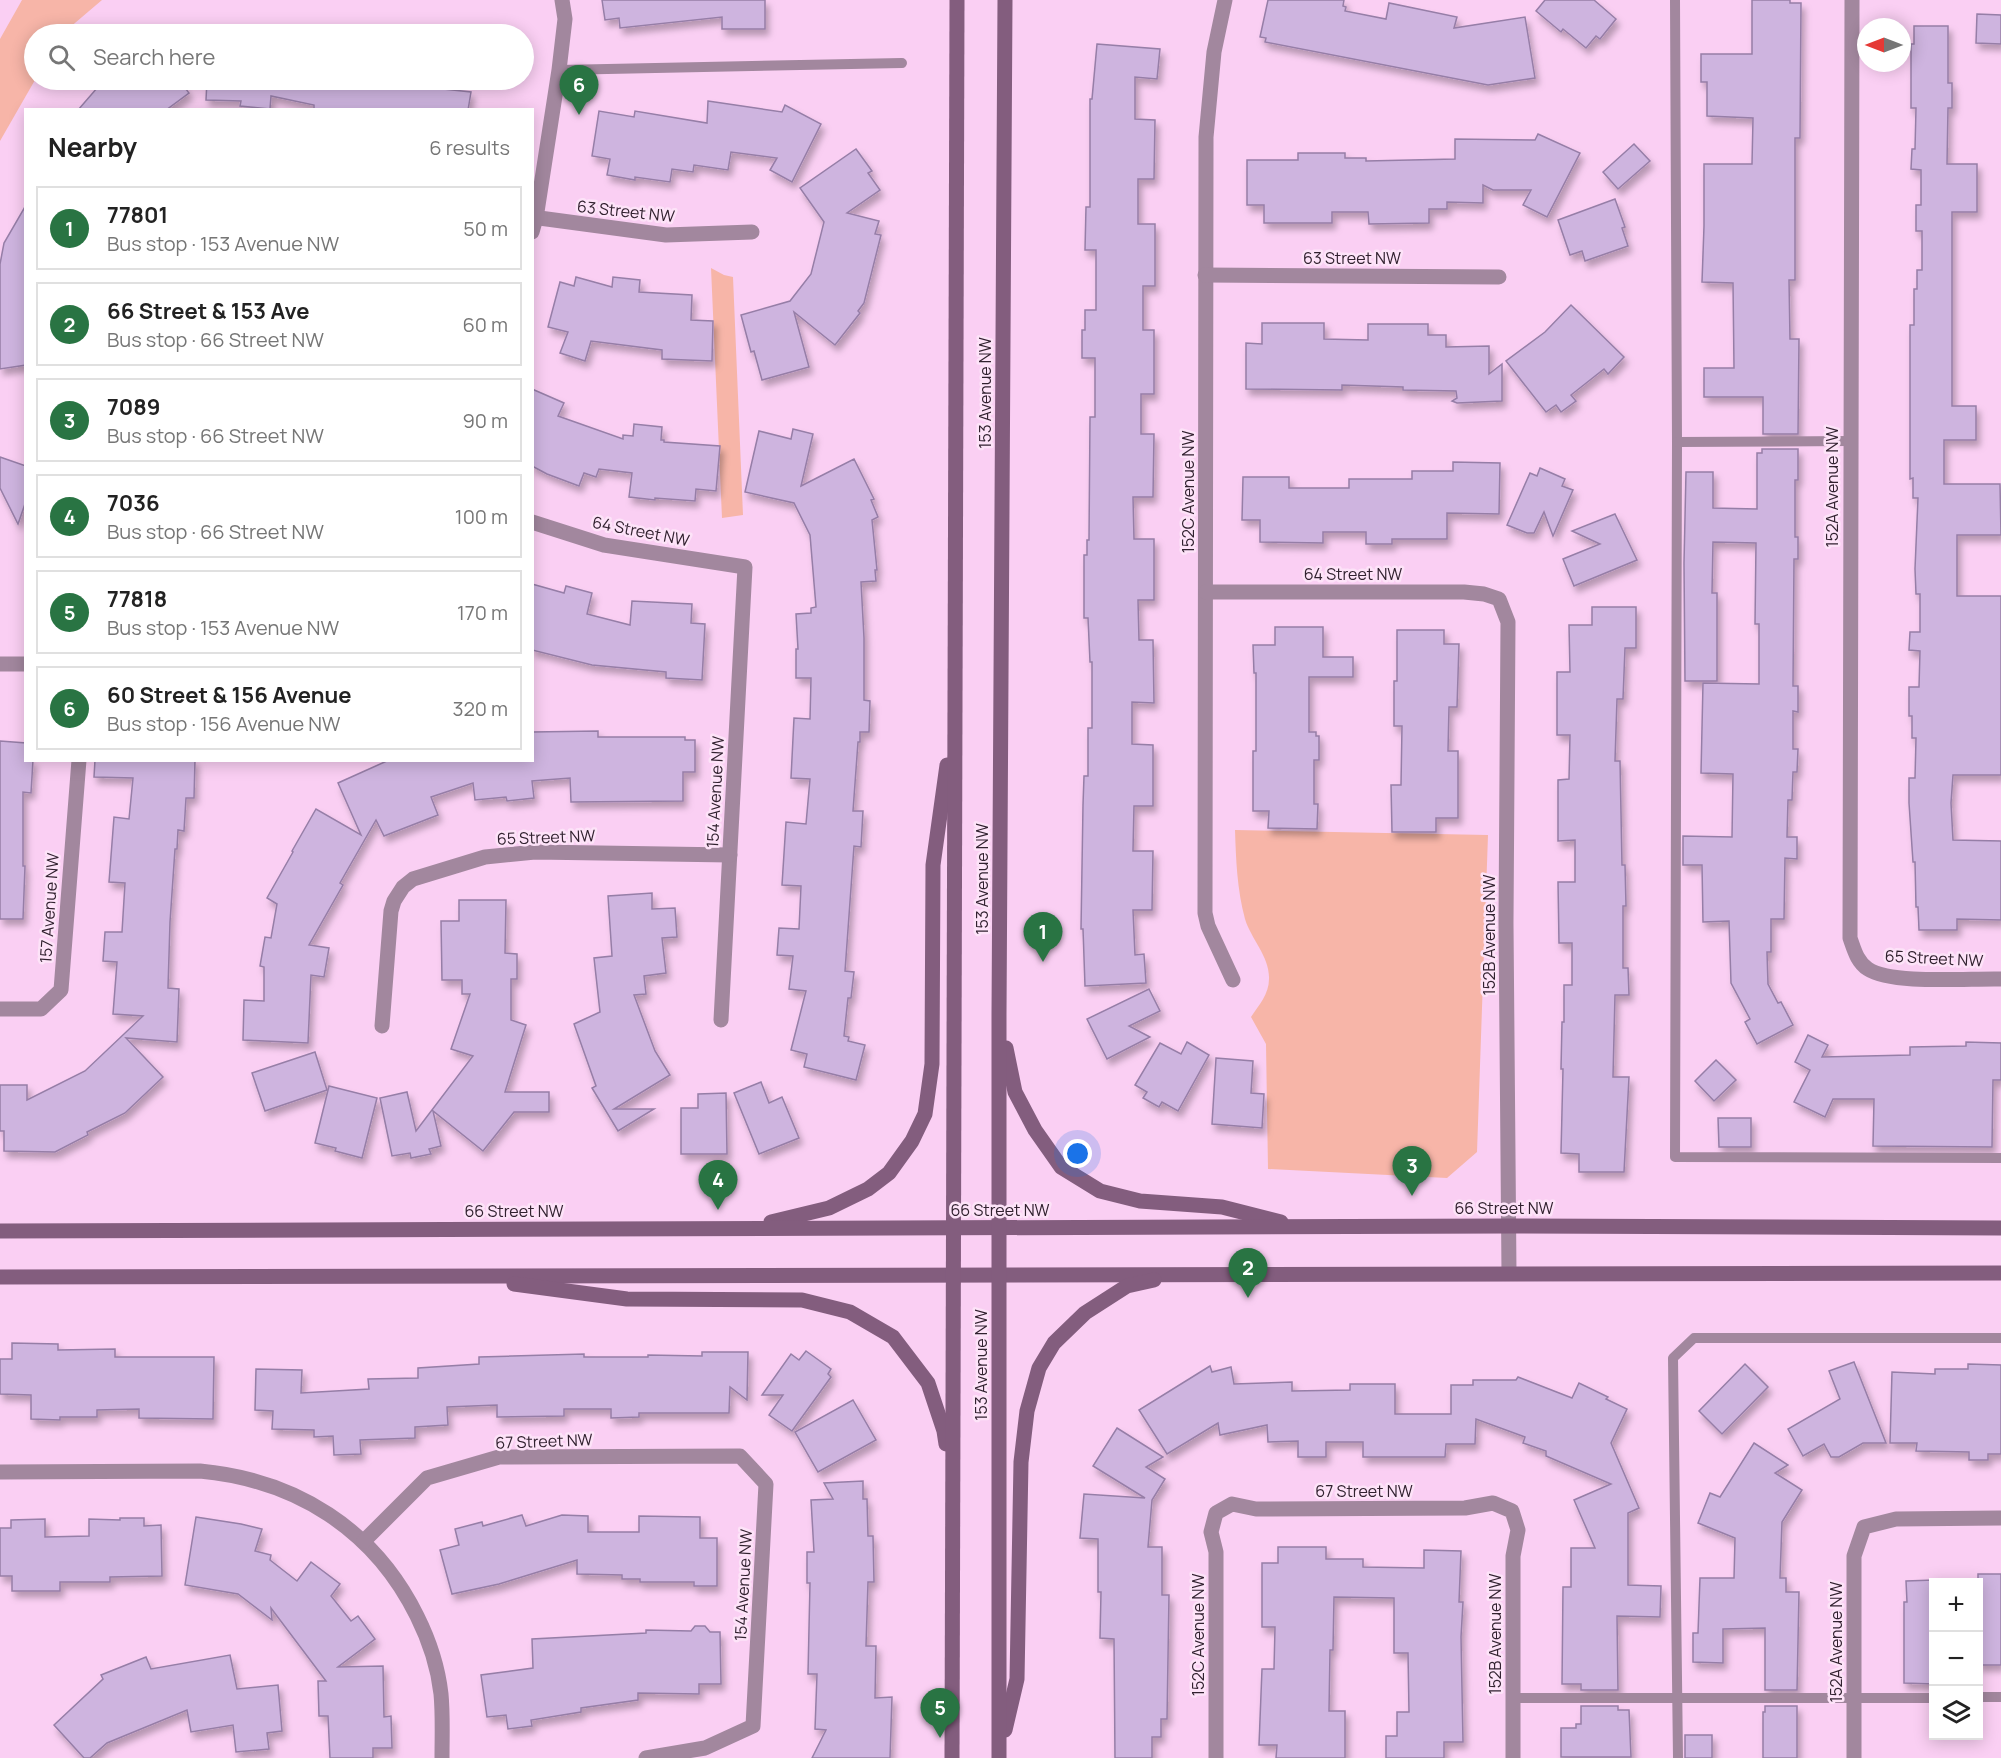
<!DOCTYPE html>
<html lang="en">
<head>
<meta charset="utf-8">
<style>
	:root { --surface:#fff; --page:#f6f6f6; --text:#222; --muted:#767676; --line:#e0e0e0; --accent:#297443 }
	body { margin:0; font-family:Manrope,sans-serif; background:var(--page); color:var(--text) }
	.controls { position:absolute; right:18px; bottom:18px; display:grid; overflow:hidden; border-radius:0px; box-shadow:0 3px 15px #0003 }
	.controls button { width:54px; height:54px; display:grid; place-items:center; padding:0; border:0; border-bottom:2px solid var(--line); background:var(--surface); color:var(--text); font:30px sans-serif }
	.compass { position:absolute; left:1857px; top:18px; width:54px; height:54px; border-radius:50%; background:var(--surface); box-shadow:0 3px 15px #0003; rotate:270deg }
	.you { position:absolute; left:1078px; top:1154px; width:21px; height:21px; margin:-15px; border:4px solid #fff; border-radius:50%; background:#1a73e8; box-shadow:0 0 0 9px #1a73e833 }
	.badge { display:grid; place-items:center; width:39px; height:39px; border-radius:50%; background:var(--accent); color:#fff; font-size:20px; font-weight:700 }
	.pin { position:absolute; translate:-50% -50px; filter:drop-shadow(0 2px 3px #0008) }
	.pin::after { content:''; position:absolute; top:32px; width:21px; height:18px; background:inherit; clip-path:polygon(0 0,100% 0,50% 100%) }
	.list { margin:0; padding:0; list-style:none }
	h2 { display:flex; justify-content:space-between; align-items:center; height:78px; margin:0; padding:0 24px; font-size:26px }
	h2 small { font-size:20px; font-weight:400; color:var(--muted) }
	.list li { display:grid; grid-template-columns:39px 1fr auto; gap:18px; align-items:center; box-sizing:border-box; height:84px; margin:0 12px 12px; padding:0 12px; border:2px solid var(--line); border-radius:0px }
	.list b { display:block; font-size:22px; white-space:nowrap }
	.list p { margin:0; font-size:20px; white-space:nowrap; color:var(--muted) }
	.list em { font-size:20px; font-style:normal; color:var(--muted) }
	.icon { flex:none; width:33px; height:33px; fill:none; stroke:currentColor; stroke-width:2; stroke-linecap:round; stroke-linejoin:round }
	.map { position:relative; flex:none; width:2001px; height:1758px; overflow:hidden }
	.search { position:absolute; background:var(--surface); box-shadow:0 3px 15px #0003; left:24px; top:24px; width:510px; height:66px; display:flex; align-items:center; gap:15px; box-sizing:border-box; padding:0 21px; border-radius:33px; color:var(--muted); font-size:22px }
	.panel { position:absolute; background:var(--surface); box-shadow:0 3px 15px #0003; left:24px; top:108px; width:510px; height:654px; border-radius:0px }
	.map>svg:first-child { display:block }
</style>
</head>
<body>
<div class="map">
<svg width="2001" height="1758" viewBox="0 0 2001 1758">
	<defs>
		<filter id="shadow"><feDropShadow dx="3.5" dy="6" stdDeviation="3" flood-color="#0004"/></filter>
	</defs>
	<rect width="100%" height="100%" fill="#facff3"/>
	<g fill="#f7b5a8">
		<path d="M22,0H102L62,34H34L35,80L0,141V39Z"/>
		<path d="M711,268L724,275L733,277L743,515L722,518Z"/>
		<path d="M1235,830L1488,835L1477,1152L1447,1178L1268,1169L1266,1044L1251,1017C1259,1005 1269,994 1269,979C1270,957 1251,939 1245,919C1237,889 1236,860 1235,830Z"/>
	</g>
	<g fill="#ceb4df" stroke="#967ea7" stroke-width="1.5" filter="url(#shadow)">
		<path d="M602,0H765V29H722V17L620,28L619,18L605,20Z"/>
		<path d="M1268,0H1344L1343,6L1346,7L1345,11L1386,19L1389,3L1457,17L1454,28L1525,17L1535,78L1488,85L1265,42L1266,38L1260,37Z"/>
		<path d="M1545,0H1594L1616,19L1600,39L1596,36L1586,48L1563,29L1561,32L1536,11Z"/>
		<path d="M1752,0H1790V3H1801L1800,138H1795V280H1789L1790,339H1799L1798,434H1763V397H1704V368H1734L1733,283L1702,282L1704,226V164H1752L1753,118L1707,116V82H1701V54H1752Z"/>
		<path d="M1977,14L2001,15V44L1976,43Z"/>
		<path d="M1914,26H1948V83H1952V108H1948L1947,164H1977V212H1952V406H1976V440H1944V484H2000L2001,535H1957V596H2001V775H1953L1951,803L1953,840L2001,841V920L1957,919V930H1919L1918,907H1916L1915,862H1913L1909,803V778H1915L1916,738H1912V716H1909V687H1919L1920,651L1909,650L1910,632H1920V594H1916L1915,569L1918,498H1913V478L1910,479V325H1914V289H1917V270H1922V231H1916V205H1921V170L1911,169L1912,149H1915L1916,108H1911V44H1914Z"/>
		<path d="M1097,44L1160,49L1157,79L1135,77V119L1155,120L1154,179H1138V224H1155V286H1143V330H1154V394H1141V434H1154L1153,497H1133L1134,539H1154V600H1138L1139,640H1153L1154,703L1132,702V744L1153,745V806H1134L1133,851H1153L1152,910H1133L1135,955L1144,954L1146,983L1085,986L1083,929H1081L1083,805L1084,776H1088V728H1092V662H1090L1088,618H1084V555H1087V540H1089L1090,417H1095V358H1082V330H1085V310H1096V250H1085L1086,207H1090V99H1092Z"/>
		<path d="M104,80H179L189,93L166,110H78Z"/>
		<path d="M207,80H446L444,89L471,92L468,110H314V105L271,96L270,109L240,106L241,101L206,100Z"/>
		<path d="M708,101L782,112L785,105L821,124L792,182L770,170L777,158L731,152L728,170L694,165L693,172L672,169L670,182L635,177V180L607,175L610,159L592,156L599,111L634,117L635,111L707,123Z"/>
		<path d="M1538,134L1580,153L1547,217L1523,205L1531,190H1493L1483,185V203L1447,202V209H1429V223L1369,224L1368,212H1332V223H1264V205H1247V160H1298V153H1345V158H1366V161L1455,159V139L1535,140Z"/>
		<path d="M1634,144L1650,161L1618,189L1603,172Z"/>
		<path d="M856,149L872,171L868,173L880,190L847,213L879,221L875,234L881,235L864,303L858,311L860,313L835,345L794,312L809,367L762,380L754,351L751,352L741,315L790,301L811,274L824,222L800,188Z"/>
		<path d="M1615,199L1625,227L1622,228L1628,246L1585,261L1582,251L1570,255L1558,220Z"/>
		<path d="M26,205V365L0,369V264L4,243Z"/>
		<path d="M576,277L612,287L613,277L640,280L639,292L692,295L691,320L713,321L712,361L662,359V350L591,341L585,361L560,353L568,332L548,327L560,282L574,286Z"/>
		<path d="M1571,305L1624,357L1608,374L1604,369L1571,395L1576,401L1561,412L1556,405L1546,412L1506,361L1545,332Z"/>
		<path d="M1262,323H1324V339L1368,340V324H1428V335H1446V347L1489,346V374L1502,364V401L1457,403L1452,401L1457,398L1456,391L1403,390V387L1342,385V390L1246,389V343L1262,344Z"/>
		<path d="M532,389L564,403L558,416L623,439V435L633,436L634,424L662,427L661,440H664V442L720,446L716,491L696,489L695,501L655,498V500L629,497L632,473L599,469L596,477L584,473L579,486L547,474L532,466Z"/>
		<path d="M793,429L813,434L801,486L854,459L874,499L871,500L878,517L872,520L877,570H875L876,581L861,582L864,638V700L870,701L869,732H860V742H858L853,811H863L861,847L854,846L845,971L854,972L851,998H848L844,1036L849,1037L848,1041L865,1045L856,1080L804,1067L807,1054L791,1050L806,991L789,989L793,956L777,955L779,928L799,929L801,886L782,885L786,822L806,824L810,779L791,778L794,718L810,719L811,678H796V649H798L796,614L811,613V608L816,607L810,535L794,503L745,492L759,431L791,439Z"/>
		<path d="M1762,449H1798V480H1795V537H1798V559H1794L1793,686H1798V712L1793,711V749H1798L1797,772H1793L1792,800H1788L1787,837H1797V859L1785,858L1784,919H1771V952H1767L1768,984L1778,1003L1781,1002L1793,1025L1757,1044L1745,1022L1750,1019L1731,983L1729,921L1703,922L1702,865H1683V836L1732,837L1733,774L1701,773L1703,683L1759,684V624H1755L1756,543L1713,542L1712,593H1717V681H1685L1684,563L1686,472H1713V508L1757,509V453H1762Z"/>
		<path d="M0,457L26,466V501L18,524L0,488Z"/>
		<path d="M1453,462L1500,463L1499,514L1447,513V539H1392V544H1366V532H1323V543L1260,542V520H1242L1243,477H1289V488H1349V479H1412V471H1453Z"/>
		<path d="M1540,468L1565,479L1562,486L1573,490L1553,536L1544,512L1534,533H1527L1507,525L1530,473L1537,476Z"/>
		<path d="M1615,514L1637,560L1574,586L1563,559L1600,544L1572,531Z"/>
		<path d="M532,584L564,593L566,586L592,593L587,614L630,625L632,601L692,604L691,623L705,624L702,680L666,678V672L592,665L532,650Z"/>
		<path d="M1592,607H1636V648H1625L1623,699H1617L1615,761H1620L1622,865H1625L1626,906H1623V968H1628L1629,995H1615L1613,1077H1629L1624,1172H1579V1154L1561,1153L1563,1069H1561L1562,1022H1564V985H1572V943H1559L1558,882H1575V840L1558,841V780L1569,779L1570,735H1557V672H1570L1569,625H1592Z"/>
		<path d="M1275,627H1323V657H1353V677H1309V732H1316V736H1319V760H1314V804H1318L1317,829L1268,828L1269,811H1253V751H1256V673H1254L1253,645H1275Z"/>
		<path d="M1397,630H1444V644H1459L1457,707H1449L1448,751H1458V818H1436V832H1392L1391,785H1401L1402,726H1394V681H1397Z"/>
		<path d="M598,731V737H685V740H695V772H683V801L571,802L570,778L532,781L534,798L507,801L506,797L475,800L473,783L431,797L438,815L384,836L376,820L340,883L343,885L309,945L329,948L324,977L311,975L308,1043L243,1040L244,1000L264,1001V967L260,966L265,937L271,938L277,904L267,898L293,852L292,851L316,809L361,835L338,783L389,760H532V732Z"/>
		<path d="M0,741L26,743V760H33L31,793L23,792V866H25L23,919H0Z"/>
		<path d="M95,760H195L194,798H186L184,831L178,830L177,849H175L170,922L168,988L179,989L177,1042L126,1038L163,1077L125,1113L87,1132L88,1135L55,1152L4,1151V1131H0V1085H27V1100L85,1071L143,1016L113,1014L117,962L103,961L105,932H122L125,883L109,882L114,817L129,819L133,778L94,777Z"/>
		<path d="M652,893V909L675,908L677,937L662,938L666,973L644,976L646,994L634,995L655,1051L670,1075L614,1109H654L618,1131L592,1088L596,1086L574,1024L600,1012L594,958L612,956L608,896Z"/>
		<path d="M459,900H506L505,953L517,954V979H511V1020L526,1025L505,1092H549V1112H514L483,1151L433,1111L441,1146L429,1149L431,1154L411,1158L410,1153L392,1156L380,1098L407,1092L416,1131L473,1056L451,1049L470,994H462V980H442L441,921H459Z"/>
		<path d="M1149,989L1160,1011L1129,1026L1150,1037L1107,1059L1087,1019Z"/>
		<path d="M1808,1035L1828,1045L1822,1057L1910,1055V1047L1966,1046V1042L2001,1043V1080H1993L1992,1147L1873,1146L1874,1099H1833L1825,1117L1794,1102L1810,1070L1795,1062Z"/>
		<path d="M1187,1042L1209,1055L1178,1111L1162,1102L1159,1107L1143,1098L1147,1092L1135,1085L1160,1043L1181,1054Z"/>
		<path d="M315,1052L327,1090L265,1111L252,1073Z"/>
		<path d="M1216,1058L1253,1061L1251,1093L1264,1094L1262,1128L1212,1124Z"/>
		<path d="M1716,1060L1736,1080L1714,1101L1695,1081Z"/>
		<path d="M761,1082L769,1103L782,1097L799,1138L759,1154L734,1093Z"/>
		<path d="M329,1086L377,1098L362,1158L335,1151L336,1148L315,1143Z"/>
		<path d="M726,1093L727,1154H681V1108H698V1094Z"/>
		<path d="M1718,1118H1751V1147H1719Z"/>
		<path d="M12,1343L58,1344V1350L115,1349V1357H214L213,1419L139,1418V1409L97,1410V1417H60V1420L31,1419V1395L0,1394V1359H12Z"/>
		<path d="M806,1351L831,1369L828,1374L831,1377L792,1431L769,1415L783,1395H762L791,1354L799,1360Z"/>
		<path d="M702,1352H748L747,1400L730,1387L729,1413H639V1417L611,1418V1409H564V1416L497,1417V1405L447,1407L448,1425L415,1427V1438L360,1440L361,1454L334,1455L333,1436L314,1437V1430L272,1429L273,1411L255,1410L256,1369L302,1370L301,1393L369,1389L368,1379L418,1378V1368L479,1364V1357L584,1354V1357H648V1355L702,1356Z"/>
		<path d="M1854,1362L1886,1443H1863L1839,1457H1831L1824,1444L1803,1456L1788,1429L1840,1399L1829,1371Z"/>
		<path d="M1745,1364L1768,1387L1722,1434L1699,1411Z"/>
		<path d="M1968,1364L2001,1365V1454H1988V1460H1969V1452L1916,1451L1917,1443H1890L1892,1372L1935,1374V1369H1968Z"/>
		<path d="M1210,1366L1212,1372L1231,1367L1234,1384L1292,1382V1391L1350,1390V1384H1395V1414H1451V1385H1473V1380H1516L1518,1377L1572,1398L1579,1383L1608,1397L1606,1399L1627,1409L1611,1443L1639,1508L1628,1513V1585L1661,1586L1660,1617L1617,1616L1618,1690H1581V1684H1562L1563,1587H1571V1548H1595L1574,1500L1611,1484L1546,1456V1451L1523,1443L1525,1437L1476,1419L1475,1444H1446L1445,1457H1363V1442H1326V1457H1298V1441L1268,1442L1267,1425L1220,1435L1218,1423L1167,1454L1139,1410Z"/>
		<path d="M853,1400L876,1440L818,1472L795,1432Z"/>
		<path d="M1117,1428L1163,1457L1146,1467L1165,1479L1152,1500L1148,1547H1162V1595H1169L1167,1719H1161V1737H1152V1758H1115L1114,1639L1100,1638L1101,1592H1098V1539L1080,1538L1084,1494L1145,1498L1093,1466Z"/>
		<path d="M1754,1443L1788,1465L1775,1473L1802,1490L1782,1522L1780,1578H1786V1592H1799L1797,1690H1765V1628L1723,1629V1663L1693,1662V1633H1698L1700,1578H1734L1735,1538L1698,1523L1710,1493L1720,1497Z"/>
		<path d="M863,1481V1499H867L868,1536H873L874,1582H868L866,1646H876L875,1698L892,1697L890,1758H812L826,1730L815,1729L817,1674H808L810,1583H807V1552H814L811,1500L833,1499L824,1483Z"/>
		<path d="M522,1515L526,1526L562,1515L588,1516V1532H639V1516L700,1517V1538H717V1586H694V1582H640V1579H622V1575L577,1574V1560L499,1584L452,1594L440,1550L459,1545L455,1529L482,1522L483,1526Z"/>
		<path d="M196,1517L241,1524L262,1529L255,1551L271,1555L270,1560L297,1581L311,1562L340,1584L331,1596L351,1621L358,1616L375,1639L338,1667L383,1666L384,1717L391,1716L392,1748H373V1758H330L328,1716H319L318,1681H326L271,1608L272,1620L238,1594L185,1585Z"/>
		<path d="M120,1518H144V1526L161,1525L162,1576L110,1577V1582H60V1591H12V1576H0V1528H11V1520L45,1519V1537L89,1536V1519L120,1520Z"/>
		<path d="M1278,1547H1326V1559H1363V1567L1424,1568V1550L1461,1551L1459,1602H1463L1461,1637L1463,1742H1444V1758H1386V1736H1397V1712H1409L1408,1653H1394V1598L1334,1597L1333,1650H1330L1329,1711H1345V1758H1276L1277,1745H1259L1262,1669H1274L1275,1627H1262V1563H1278Z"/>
		<rect x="1978" y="1574" width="23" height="91"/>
		<path d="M1934,1580V1684L1904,1683V1602H1907L1906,1581Z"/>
		<path d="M695,1626H705L710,1632H720L721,1684H699V1694L638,1693V1700L581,1708V1712L531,1720L532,1726L508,1729L506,1715L487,1717L481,1675L533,1668L532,1639L646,1633V1630L691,1631Z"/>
		<path d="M230,1655L237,1689L278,1685L282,1731L267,1733L269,1749L236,1752L233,1725L191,1732L187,1710L107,1743L90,1758H84L54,1725L103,1679L101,1675L146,1657L151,1669Z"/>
		<path d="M1581,1706H1618V1710H1629L1631,1757H1561V1728H1576V1724H1581Z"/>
		<path d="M1765,1706H1797V1758H1763V1712H1765Z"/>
		<rect x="1685" y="1735" width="27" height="23"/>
	</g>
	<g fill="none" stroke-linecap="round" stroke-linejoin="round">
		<g stroke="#a2879e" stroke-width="10">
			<path d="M1675,0L1677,442L1675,1157L2001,1158"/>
			<path d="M559,70L902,63"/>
			<path d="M1677,442L1850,441"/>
			<path d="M1978,1697H2001"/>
			<path d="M1513,1698H1934"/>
			<path d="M1678,1758L1673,1358L1694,1338H2001"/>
		</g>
		<g stroke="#a2879e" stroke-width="15">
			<path d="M1225,0L1214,52L1206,137L1205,913L1208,926L1233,980"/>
			<path d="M1852,0L1850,938C1854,949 1857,962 1868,969C1892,985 1970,978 2001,979"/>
			<path d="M532,217L666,235L752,232"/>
			<path d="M1205,275L1499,277"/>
			<path d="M532,522L604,545L745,567L721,1020"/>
			<path d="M1206,592H1464L1484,594L1499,599L1508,622L1506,923L1509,1272"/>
			<path d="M0,1009H41L61,990L79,760"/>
			<path d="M382,1026L391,911L394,901L403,887L413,879L485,857L535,852L730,855"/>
			<path d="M0,1472L200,1471C296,1480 374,1529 417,1616C429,1640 438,1667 441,1694C443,1715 442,1737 442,1758"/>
			<path d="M364,1541L427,1478L499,1457L740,1456L766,1484L753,1726L705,1748L646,1758"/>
			<path d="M1216,1758V1552L1211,1532L1216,1513L1232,1504L1256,1509L1465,1508L1493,1503L1512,1511L1518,1530L1513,1556V1758"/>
			<path d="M1854,1758V1556L1864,1527L1896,1519L2001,1518"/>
		</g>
		<g stroke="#a2879e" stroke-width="15">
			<path d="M532,232L536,218L559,70L565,19L562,0"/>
			<path d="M0,664H26"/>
		</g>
		<g stroke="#835d7e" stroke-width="15">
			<path d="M1006,1048L1015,1092L1035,1130L1061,1167L1100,1191L1140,1201L1222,1207L1281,1222"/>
			<path d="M771,1222L829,1208L868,1189L889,1173L912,1141L925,1114L932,1064L933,865L947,765"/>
			<path d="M0,1231L1508,1226L2001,1228"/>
			<path d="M0,1277L2001,1273"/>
			<path d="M514,1284L627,1299L802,1300L850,1312L893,1337L928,1383L944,1431L946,1444"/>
			<path d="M1005,1730L1017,1679L1021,1462L1027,1411L1039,1368L1054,1343L1085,1313L1127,1286L1154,1280"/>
			<path d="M952,1758L957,0"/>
			<path d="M999,1758V1015L1005,0"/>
		</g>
	</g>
	<g text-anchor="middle" stroke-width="5" stroke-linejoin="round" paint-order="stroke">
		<g font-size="16" fill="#31212f" stroke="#fde3f8">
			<text transform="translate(626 211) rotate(6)" y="6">63 Street NW</text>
			<text x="1352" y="264">63 Street NW</text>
			<text transform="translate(985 393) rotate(-90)" y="6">153 Avenue NW</text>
			<text transform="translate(1832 487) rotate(-90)" y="6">152A Avenue NW</text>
			<text transform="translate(1188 492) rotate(-90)" y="6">152C Avenue NW</text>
			<text transform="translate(641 531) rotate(11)" y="6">64 Street NW</text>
			<text x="1353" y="580">64 Street NW</text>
			<text transform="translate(715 792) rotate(-87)" y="6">154 Avenue NW</text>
			<text transform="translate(546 837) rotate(-2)" y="6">65 Street NW</text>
			<text transform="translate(982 879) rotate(-90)" y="6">153 Avenue NW</text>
			<text transform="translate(49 908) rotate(-86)" y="6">157 Avenue NW</text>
			<text transform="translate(1489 935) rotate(-90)" y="6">152B Avenue NW</text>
			<text transform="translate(1934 958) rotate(3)" y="6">65 Street NW</text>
			<text x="1504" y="1214">66 Street NW</text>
			<text x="1000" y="1216">66 Street NW</text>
			<text x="514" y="1217">66 Street NW</text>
			<text transform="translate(981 1365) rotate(-90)" y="6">153 Avenue NW</text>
			<text transform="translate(544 1441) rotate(-2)" y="6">67 Street NW</text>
			<text x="1364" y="1497">67 Street NW</text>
			<text transform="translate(743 1585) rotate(-87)" y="6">154 Avenue NW</text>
			<text transform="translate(1495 1634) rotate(-90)" y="6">152B Avenue NW</text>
			<text transform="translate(1198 1635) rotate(-90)" y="6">152C Avenue NW</text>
			<text transform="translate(1836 1642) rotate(-90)" y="6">152A Avenue NW</text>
		</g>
	</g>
</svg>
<div class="controls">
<button>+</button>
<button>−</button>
<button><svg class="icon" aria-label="layers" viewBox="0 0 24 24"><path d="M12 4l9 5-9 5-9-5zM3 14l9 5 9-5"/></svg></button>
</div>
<svg class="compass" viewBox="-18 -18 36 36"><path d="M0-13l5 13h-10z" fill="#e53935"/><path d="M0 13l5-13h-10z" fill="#767676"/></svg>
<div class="you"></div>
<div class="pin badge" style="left:1043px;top:962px">1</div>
<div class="pin badge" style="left:1248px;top:1298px">2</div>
<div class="pin badge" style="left:1412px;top:1196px">3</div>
<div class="pin badge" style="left:718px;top:1210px">4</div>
<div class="pin badge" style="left:940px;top:1738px">5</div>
<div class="pin badge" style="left:579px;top:115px">6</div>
<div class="search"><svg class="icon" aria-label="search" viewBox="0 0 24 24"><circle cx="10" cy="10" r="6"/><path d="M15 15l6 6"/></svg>Search here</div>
<section class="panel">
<h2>Nearby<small>6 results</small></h2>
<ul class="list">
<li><span class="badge">1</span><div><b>77801</b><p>Bus stop · 153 Avenue NW</p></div><em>50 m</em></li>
<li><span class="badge">2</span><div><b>66 Street &amp; 153 Ave</b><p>Bus stop · 66 Street NW</p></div><em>60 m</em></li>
<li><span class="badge">3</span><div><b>7089</b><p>Bus stop · 66 Street NW</p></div><em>90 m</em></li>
<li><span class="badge">4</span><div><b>7036</b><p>Bus stop · 66 Street NW</p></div><em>100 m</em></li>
<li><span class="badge">5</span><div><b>77818</b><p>Bus stop · 153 Avenue NW</p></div><em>170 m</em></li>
<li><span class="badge">6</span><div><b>60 Street &amp; 156 Avenue</b><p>Bus stop · 156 Avenue NW</p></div><em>320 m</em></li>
</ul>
</section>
</div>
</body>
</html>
